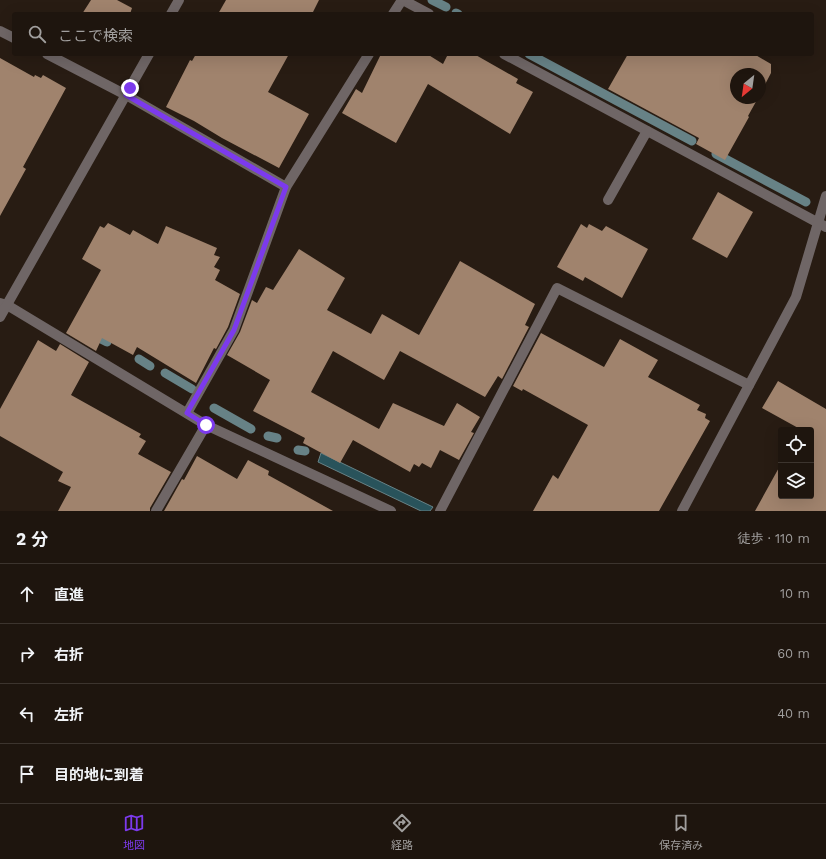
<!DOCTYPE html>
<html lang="ja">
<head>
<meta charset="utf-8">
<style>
	:root { --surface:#1e150e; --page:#2b221c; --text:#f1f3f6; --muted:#a19f9e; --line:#3c342e; --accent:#7c3aed }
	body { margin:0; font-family:"Work Sans","Noto Sans JP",sans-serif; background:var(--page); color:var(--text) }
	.controls { position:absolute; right:12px; bottom:12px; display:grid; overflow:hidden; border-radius:4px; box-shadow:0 4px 16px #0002 }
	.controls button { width:36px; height:36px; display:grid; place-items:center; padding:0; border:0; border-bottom:1px solid var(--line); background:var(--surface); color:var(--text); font:20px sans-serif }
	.compass { position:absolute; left:730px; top:68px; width:36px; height:36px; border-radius:50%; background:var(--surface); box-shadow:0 4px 16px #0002; rotate:209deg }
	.stop { position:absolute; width:12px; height:12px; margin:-9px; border:3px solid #7c3aed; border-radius:50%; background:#fff }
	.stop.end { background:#7c3aed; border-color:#fff; box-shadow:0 1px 4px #0008 }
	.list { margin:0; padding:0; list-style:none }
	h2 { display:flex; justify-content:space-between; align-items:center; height:52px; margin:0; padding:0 16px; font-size:17px }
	h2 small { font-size:13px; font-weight:400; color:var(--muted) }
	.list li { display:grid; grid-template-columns:26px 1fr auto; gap:12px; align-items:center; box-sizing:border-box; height:60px; padding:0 16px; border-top:1px solid var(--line) }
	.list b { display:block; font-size:15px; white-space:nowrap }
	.list em { font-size:13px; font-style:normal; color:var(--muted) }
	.icon { flex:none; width:22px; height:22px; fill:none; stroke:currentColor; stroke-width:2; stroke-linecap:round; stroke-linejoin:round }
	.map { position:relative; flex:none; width:826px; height:511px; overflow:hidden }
	.search { position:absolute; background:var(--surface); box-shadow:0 4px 16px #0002; left:12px; right:12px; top:12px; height:44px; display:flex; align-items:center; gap:10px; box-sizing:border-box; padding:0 14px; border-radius:4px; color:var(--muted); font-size:15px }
	.sheet { height:292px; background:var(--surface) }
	nav { display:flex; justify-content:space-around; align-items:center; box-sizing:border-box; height:56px; border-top:1px solid var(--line); background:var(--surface); font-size:11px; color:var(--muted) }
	nav a { display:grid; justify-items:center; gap:2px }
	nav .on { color:var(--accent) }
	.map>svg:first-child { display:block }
</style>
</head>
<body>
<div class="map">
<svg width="826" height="511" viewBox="0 0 826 511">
	<rect width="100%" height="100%" fill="#281c13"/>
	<path fill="#29535b" stroke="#678286" d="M321,453L433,507L430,511H421L318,462Z"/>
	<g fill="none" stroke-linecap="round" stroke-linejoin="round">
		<g stroke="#678286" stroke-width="9">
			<path d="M432,0L446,7"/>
			<path d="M456,13L458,14"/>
			<path d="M529,54L692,141"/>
			<path d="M716,154L806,202"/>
			<path d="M91,334L107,342"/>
			<path d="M139,359L150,366"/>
			<path d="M165,373L192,389"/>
			<path d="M214,408L251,429"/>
			<path d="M268,436L277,438"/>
			<path d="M298,450L305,451"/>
		</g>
	</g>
	<g fill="#a0836d">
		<path d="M91,0H117L132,8L130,14H82Z"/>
		<path d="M226,0H319L312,14H218Z"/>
		<path d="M196,54H289L268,92L309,114L279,168L222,138L194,121L166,107L190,60L192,61Z"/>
		<path d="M381,54H427L443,64L448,54H474L518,79L516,83L533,92L510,134L428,84L396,143L342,113L356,89L362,93Z"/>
		<path d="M628,54H754L771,64V73L760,94V74H736V98H758L748,116L749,117L725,160L696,144L699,138L608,89Z"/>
		<path d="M0,58L34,77L35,75L41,78L43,75L66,88L23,167L26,169L0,216Z"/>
		<path d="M718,192L753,212L727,258L692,239Z"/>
		<path d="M108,223L130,235L133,230L158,244L166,226L217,248L214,255L220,257L214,267L220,270L215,280L240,294L228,327L216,349L214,348L196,383L137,347L133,355L102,338L96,351L66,333L101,270L82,259L100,226L104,228Z"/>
		<path d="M581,224L587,228L589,224L602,231L606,226L648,249L622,298L585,277L583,281L557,267Z"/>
		<path d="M299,249L345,278L327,310L371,334L382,314L419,335L460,261L535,304L525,325L529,327L502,379L498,376L485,397L400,351L384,380L333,351L311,392L379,429L393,403L444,426L457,403L480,417L471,432L474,433L459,460L440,450L431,468L422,463L419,467L414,464L410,472L353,440L340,463L303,443L305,438L253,411L270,380L227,355L240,332L252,300L257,303L266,287L273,290Z"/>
		<path d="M541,333L604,367L620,339L658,360L648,377L700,405L697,410L706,414L705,418L710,421L659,511H533L553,475L558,479L588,425L523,389L522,391L513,386Z"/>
		<path d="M38,340L56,351L60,344L89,362L71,395L141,434L139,437L146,441L138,454L171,472L150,508V511H58L71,487L58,481L63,472L0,436V409Z"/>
		<path d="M778,381L826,409V511H755L781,464V496H811V430H799L800,429L762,408Z"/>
		<path d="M197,456L237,479L248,460L269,471L268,475L333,511H164L182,479L184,480Z"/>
	</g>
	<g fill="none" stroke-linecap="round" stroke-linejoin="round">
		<g stroke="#6f6666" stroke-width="10">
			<path d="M403,0L429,14"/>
			<path d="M171,14L179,0"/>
			<path d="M393,14L402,0"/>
			<path d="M0,31L14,38"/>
			<path d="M47,54L126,95L286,187"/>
			<path d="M504,54L826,227"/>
			<path d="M608,200L647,131"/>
			<path d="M0,303L7,305L206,425L391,511"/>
			<path d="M0,317L149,54"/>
			<path d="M187,413L234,330L286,187L369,54"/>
			<path d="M156,511L206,425"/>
			<path d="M440,511L557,288L749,385"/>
			<path d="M682,511L796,297L826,196"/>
		</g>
	</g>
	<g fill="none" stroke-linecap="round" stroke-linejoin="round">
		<path stroke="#7c3aed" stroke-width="5" d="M130,88L126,95L286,187L234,330L187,413L206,425"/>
	</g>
</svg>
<div class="controls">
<button><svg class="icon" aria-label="locate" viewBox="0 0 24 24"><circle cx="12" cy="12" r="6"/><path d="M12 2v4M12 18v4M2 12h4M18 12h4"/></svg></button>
<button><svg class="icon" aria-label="layers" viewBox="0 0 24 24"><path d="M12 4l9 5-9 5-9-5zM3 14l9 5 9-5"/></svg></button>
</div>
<svg class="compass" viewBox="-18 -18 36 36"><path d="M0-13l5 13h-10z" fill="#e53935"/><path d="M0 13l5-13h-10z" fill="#a19f9e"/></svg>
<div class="stop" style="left:206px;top:425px"></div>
<div class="stop end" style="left:130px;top:88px"></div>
<div class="search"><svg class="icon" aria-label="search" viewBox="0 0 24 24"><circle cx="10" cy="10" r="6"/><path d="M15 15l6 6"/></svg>ここで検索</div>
</div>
<section class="sheet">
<h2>2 分<small>徒歩 · 110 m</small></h2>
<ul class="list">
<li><svg class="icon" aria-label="ahead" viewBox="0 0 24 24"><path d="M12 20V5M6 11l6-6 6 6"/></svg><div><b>直進</b></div><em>10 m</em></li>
<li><svg class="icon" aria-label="right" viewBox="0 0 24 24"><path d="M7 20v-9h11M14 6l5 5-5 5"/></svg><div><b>右折</b></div><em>60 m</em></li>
<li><svg class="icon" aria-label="left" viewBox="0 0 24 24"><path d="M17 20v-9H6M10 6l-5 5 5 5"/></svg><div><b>左折</b></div><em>40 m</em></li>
<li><svg class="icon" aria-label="arrive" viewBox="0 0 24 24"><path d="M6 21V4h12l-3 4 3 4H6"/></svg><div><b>目的地に到着</b></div></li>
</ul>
</section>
<nav>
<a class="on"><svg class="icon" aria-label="map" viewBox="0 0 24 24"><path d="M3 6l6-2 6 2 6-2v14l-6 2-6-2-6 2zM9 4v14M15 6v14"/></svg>地図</a>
<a><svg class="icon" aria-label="directions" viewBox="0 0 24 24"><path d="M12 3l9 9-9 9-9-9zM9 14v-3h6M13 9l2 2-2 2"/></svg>経路</a>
<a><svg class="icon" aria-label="saved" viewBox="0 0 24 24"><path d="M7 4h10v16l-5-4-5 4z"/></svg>保存済み</a>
</nav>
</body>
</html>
